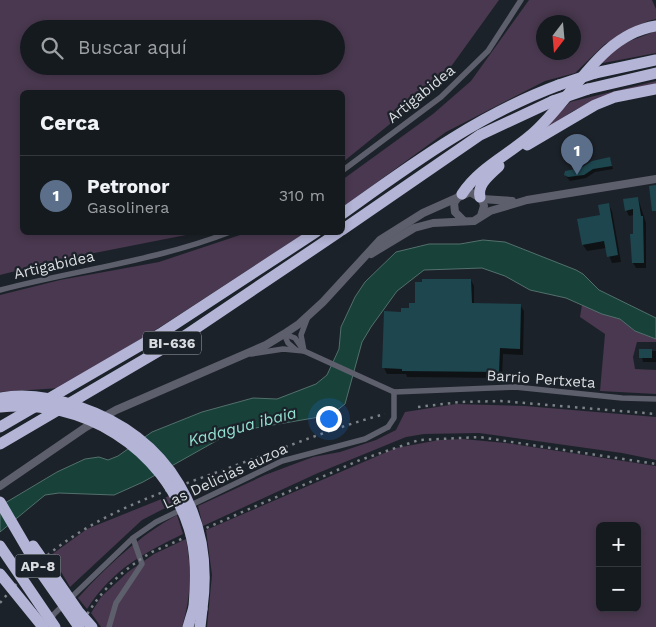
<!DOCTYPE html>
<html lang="es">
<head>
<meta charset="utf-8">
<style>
	:root { --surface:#151a1f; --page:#22272c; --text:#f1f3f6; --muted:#9da1a4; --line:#34383d; --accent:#e8ab37 }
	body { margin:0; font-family:"Work Sans",sans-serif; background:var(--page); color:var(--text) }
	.controls { position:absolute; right:15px; bottom:15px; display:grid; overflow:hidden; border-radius:8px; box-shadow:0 2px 8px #0003 }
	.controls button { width:45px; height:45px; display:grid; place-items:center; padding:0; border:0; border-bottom:1px solid var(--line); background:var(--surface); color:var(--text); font:25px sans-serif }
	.compass { position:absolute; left:536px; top:15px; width:45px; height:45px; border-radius:50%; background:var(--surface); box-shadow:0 2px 8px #0003; rotate:196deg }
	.you { position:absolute; left:328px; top:418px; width:18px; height:18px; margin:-12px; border:4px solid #fff; border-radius:50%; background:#1a73e8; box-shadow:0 0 0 8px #1a73e833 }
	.badge { display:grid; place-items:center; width:32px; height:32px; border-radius:50%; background:var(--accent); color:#fff; font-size:16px; font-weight:700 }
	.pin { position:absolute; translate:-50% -41px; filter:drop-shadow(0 1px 2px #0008) }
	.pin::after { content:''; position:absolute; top:26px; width:18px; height:15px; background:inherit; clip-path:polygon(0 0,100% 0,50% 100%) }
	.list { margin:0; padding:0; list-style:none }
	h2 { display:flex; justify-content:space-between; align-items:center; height:65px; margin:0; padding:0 20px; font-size:21px }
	h2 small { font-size:16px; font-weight:400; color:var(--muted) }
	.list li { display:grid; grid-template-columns:32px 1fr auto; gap:15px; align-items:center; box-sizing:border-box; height:80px; padding:0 20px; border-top:1px solid var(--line) }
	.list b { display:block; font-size:19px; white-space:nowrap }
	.list p { margin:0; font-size:16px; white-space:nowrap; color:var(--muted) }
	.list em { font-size:16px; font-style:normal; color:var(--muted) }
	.icon { flex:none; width:28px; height:28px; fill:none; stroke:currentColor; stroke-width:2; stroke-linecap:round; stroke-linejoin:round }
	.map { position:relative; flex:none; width:656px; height:627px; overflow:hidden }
	.search { position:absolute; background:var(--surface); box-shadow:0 2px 8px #0003; left:20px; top:20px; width:325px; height:55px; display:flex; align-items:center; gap:12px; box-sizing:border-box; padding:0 18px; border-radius:28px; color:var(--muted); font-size:19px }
	.panel { position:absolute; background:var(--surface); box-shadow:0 2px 8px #0003; left:20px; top:90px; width:325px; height:145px; border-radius:8px }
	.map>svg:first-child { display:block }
</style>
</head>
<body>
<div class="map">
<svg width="656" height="627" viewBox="0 0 656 627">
	<rect width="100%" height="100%" fill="#1c2229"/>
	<g fill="#49384f" fill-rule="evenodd">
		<path d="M0,0H499L437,86L343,162L342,92H22V232L196,233L59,260L0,275ZM29,29H336V66H29Z"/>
		<path d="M529,0H652L656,9V19L648,21L605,44L575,73L545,81L446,132L343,207L342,180L433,114L471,81ZM544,22H574V52H544Z"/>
		<path d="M656,31V53L598,64L622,44Z"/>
		<path d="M656,81V85L595,100L573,111L537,135L570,102Z"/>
		<path d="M246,233H305L165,324L60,388L0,392V295L60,280L159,262Z"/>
		<path d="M582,305L620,319L635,331L656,339V342H637L633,357L635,369L656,370V394L600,391L605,334L580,317Z"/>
		<path d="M456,404L525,406L656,417V460L622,453L479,433L424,434L406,437L318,473L203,526L198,506L265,475L313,457L340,452L376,440L396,430L405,412Z"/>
		<path d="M439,440L463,439L506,443L656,466V627H207L212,575L206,530L396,448ZM600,526H637V608H600Z"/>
		<path d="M169,496L173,504L142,520L70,587L51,555L87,529Z"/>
		<path d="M177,515L183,534C142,554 113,569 87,609L78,598C106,567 140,535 177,515Z"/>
		<path d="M186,539C192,570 191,597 182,627H101L91,613L101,597L128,572L154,554Z"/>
	</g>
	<path fill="#18413a" stroke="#52706c" d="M483,240L505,242L576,270L583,274L599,290L656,318V339L635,331L620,319L602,314L566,298L530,290L505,276L482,268L424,270L397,291L371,327L362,342L345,404L331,415L232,432L143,482L114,495L59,493L45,495L0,532V506L57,472L85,459L99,457L108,460L118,456L152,432L202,412L253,398L277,399L316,384L327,375L339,349L341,327L355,297L365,282L396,252L429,244H460Z"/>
	<g fill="#0007">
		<path d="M610,159L613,169L595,172L586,178L570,181L565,175Z"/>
		<path d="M638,198L646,223V268H636L633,263L634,215L629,216L626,210Z"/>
		<path d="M609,205L612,211L621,262L612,263L606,248L587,251L583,245L579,220L601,216Z"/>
		<path d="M471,280L474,286V305H520L524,311L523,355L503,354L502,378L407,377L406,374H387L384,368L402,314L416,304Z"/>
		<path d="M641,351H656V362H643Z"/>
	</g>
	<g fill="#1d464f">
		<path d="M610,157L612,166L593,169L584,175L568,177L564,175L565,171L581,168L592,161Z"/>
		<path d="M656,185V211H652L649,186Z"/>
		<path d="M638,197L641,216H643L644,263H632L630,234H633V209L625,211L623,199Z"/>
		<path d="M609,203L618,255L607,257L604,241L582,245L577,219L600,215L598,205Z"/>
		<path d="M422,279H471L472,303L521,304L520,349L500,348L499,372L402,371V369L382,368L384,311L401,312V308H409V303H415V282H422Z"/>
		<rect x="639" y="349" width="13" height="9"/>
	</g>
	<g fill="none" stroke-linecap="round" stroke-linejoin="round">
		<g stroke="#5e5f6c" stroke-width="5.5">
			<path d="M342,171L441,97L488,51L521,0"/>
			<path d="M0,290C76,270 156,261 230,232"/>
			<path d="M284,334L295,338L302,348"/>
			<path d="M284,334L288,343L295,349"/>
			<path d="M304,351L301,335L307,319"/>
			<path d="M251,354L283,349L304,351L394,392L515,387L622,398L656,399"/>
			<path d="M50,621L54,614L133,538L156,522L282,461L365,439L388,427"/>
			<path d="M109,627L116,603L142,564L133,538"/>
		</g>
		<g stroke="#5e5f6c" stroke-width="8">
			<path d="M459,196L454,203L455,212L464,221"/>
			<path d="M482,199L512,201"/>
			<path d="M371,254L414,228L433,223L474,221L490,211L527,200L656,179"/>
			<path d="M0,486L86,427L116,410L266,345L284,334L299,324L323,302L380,240L423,213L470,192L482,199L484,206L481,216"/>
		</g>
		<g stroke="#b3b4d6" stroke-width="11">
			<path d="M595,73L656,60"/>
			<path d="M588,89L656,73"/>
			<path d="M527,145L595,105L615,97L656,89"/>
			<path d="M462,194C479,168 508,155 531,135C572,101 598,35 656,26"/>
			<path d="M480,197C477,184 490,175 499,166"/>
			<path d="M342,214C412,164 478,115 559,85"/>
			<path d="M342,230L480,135L553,101"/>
			<path d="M0,427L160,334L316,232"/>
			<path d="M0,444L186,335L339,232"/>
			<path d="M188,627L194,607"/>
			<path d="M200,627L202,609"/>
		</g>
		<g stroke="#7d8288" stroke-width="2.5" stroke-dasharray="2.5 5" stroke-linecap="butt">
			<path d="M418,407L460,402L501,401L656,414"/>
			<path d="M0,603C67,520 145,499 242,463C289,446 336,427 385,414"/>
			<path d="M80,627C97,594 120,571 152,552L360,460L419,440L479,437L656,464"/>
		</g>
		<path stroke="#5e5f6c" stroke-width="5.5" d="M388,427L394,418V392"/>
		<g stroke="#b3b4d6" stroke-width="11">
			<path d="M559,85L595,73"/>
			<path d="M553,101L588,89"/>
			<path d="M0,398C26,393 54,398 79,407C168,437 215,515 202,609"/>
			<path d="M0,407C83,398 163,447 189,528C197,553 196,581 194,607"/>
			<path d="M0,502L42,574L79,627"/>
			<path d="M0,546L55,627"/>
			<path d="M33,546L78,611L92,627"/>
			<path d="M0,574L43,627"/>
		</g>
	</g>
	<g text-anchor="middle" stroke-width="4.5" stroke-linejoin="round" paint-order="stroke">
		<g fill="#1c2229" stroke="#a0a5aa" stroke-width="1">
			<rect x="143" y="331.5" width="58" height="23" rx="4"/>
			<rect x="15.5" y="554.5" width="45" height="23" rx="4"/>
		</g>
		<g font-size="14" font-weight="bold" fill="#d9dde1">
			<text x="172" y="348">BI-636</text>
			<text x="38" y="571">AP-8</text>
		</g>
		<g font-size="15" fill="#d9dde1" stroke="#1c2229">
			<text transform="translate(421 94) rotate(-39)" y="5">Artigabidea</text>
			<text transform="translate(54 265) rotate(-13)" y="5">Artigabidea</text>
			<text transform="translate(541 379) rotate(4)" y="5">Barrio Pertxeta</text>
			<text transform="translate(225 476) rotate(-25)" y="5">Las Delicias auzoa</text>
		</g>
		<g font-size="16" font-style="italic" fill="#94e0d1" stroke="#1c2229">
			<text transform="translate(242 426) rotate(-15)" y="6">Kadagua ibaia</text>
		</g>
	</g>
</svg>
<div class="controls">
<button>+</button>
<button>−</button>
</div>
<svg class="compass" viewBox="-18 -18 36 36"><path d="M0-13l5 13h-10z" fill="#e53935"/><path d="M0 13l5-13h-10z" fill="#9da1a4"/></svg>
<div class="you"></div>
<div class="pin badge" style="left:577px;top:175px;background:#5c6f8a">1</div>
<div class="search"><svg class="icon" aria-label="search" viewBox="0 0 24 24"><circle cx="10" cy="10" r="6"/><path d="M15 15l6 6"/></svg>Buscar aquí</div>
<section class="panel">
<h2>Cerca<small></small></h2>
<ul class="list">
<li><span class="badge" style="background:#5c6f8a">1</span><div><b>Petronor</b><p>Gasolinera</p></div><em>310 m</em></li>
</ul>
</section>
</div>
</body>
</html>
